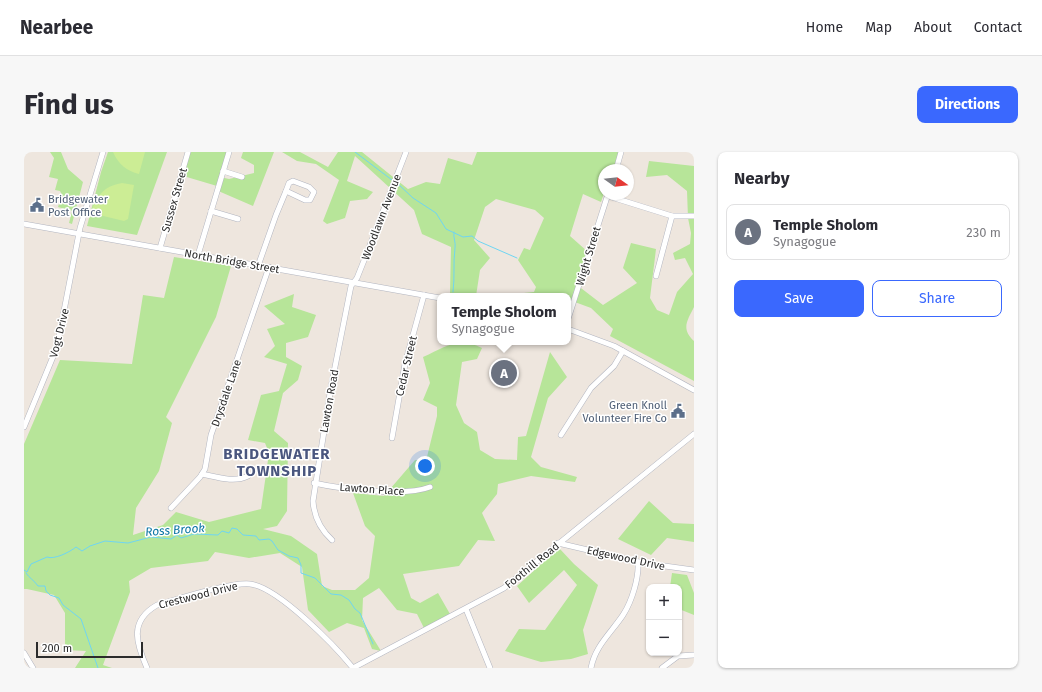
<!DOCTYPE html>
<html lang="en">
<head>
<meta charset="utf-8">
<style>
	:root { --surface:#fff; --page:#f7f7f7; --text:#2b2b33; --muted:#7c7c81; --line:#e1e1e2; --accent:#3a68fe }
	body { margin:0; font-family:"Fira Sans",sans-serif; background:var(--page); color:var(--text) }
	.controls { position:absolute; right:12px; bottom:12px; display:grid; overflow:hidden; border-radius:8px; box-shadow:0 1px 3px #0004 }
	.controls button { width:36px; height:36px; display:grid; place-items:center; padding:0; border:0; border-bottom:1px solid var(--line); background:var(--surface); color:var(--text); font:20px sans-serif }
	.compass { position:absolute; left:574px; top:12px; width:36px; height:36px; border-radius:50%; background:var(--surface); box-shadow:0 1px 3px #0004; rotate:105deg }
	.scale { position:absolute; left:12px; bottom:10px; width:107px; box-sizing:border-box; padding-left:4px; border:2px solid #2c2c2c; border-top:0; font-size:11px; line-height:14px; white-space:nowrap; color:#2c2c2c; -webkit-text-stroke:3px #fff; paint-order:stroke }
	.you { position:absolute; left:401px; top:314px; width:14px; height:14px; margin:-10px; border:3px solid #fff; border-radius:50%; background:#1a73e8; box-shadow:0 0 0 6px #1a73e833 }
	.badge { display:grid; place-items:center; width:26px; height:26px; border-radius:50%; background:var(--accent); color:#fff; font-size:13px; font-weight:700 }
	.pin { position:absolute; translate:-50% -50%; border:2px solid #fff; box-shadow:0 1px 4px #0006 }
	.popup { position:absolute; left:413px; top:141px; width:134px; height:52px; box-sizing:border-box; display:grid; place-content:center; border-radius:8px; background:var(--surface); filter:drop-shadow(0 1px 3px #0005); font-size:13px; white-space:nowrap; color:var(--muted) }
	.popup b { font-size:15px; color:var(--text) }
	.popup::after { content:''; position:absolute; left:50%; top:100%; margin-left:-8px; border:8px solid transparent; border-top-color:var(--surface) }
	.list { margin:0; padding:0; list-style:none }
	h2 { display:flex; justify-content:space-between; align-items:center; height:52px; margin:0; padding:0 16px; font-size:17px }
	h2 small { font-size:13px; font-weight:400; color:var(--muted) }
	.list li { display:grid; grid-template-columns:26px 1fr auto; gap:12px; align-items:center; box-sizing:border-box; height:56px; margin:0 8px 8px; padding:0 8px; border:1px solid var(--line); border-radius:8px }
	.list b { display:block; font-size:15px; white-space:nowrap }
	.list p { margin:0; font-size:13px; white-space:nowrap; color:var(--muted) }
	.list em { font-size:13px; font-style:normal; color:var(--muted) }
	.actions { display:flex; gap:8px; padding:12px 16px }
	.actions a { flex:1; padding:9px 0; border:1px solid var(--accent); border-radius:8px; text-align:center; font-size:14px; color:var(--accent) }
	.actions .main { background:var(--accent); color:#fff }
	.map { position:relative; flex:none; width:670px; height:516px; overflow:hidden; border-radius:8px }
	header { display:flex; align-items:center; gap:24px; box-sizing:border-box; height:56px; padding:0 20px; background:var(--surface); border-bottom:1px solid var(--line) }
	header strong { font-size:19px }
	nav { display:flex; gap:22px; margin-inline-start:auto; font-size:14px }
	.intro { display:flex; align-items:center; justify-content:space-between; box-sizing:border-box; height:96px; padding:0 24px }
	h1 { margin:0; font-size:28px }
	.button { padding:10px 18px; border-radius:8px; background:var(--accent); color:#fff; font-size:14px; font-weight:700 }
	main { display:flex; gap:24px; padding:0 24px }
	aside { flex:1; background:var(--surface); border-radius:8px; box-shadow:0 1px 3px #0004 }
	.map>svg:first-child { display:block }
</style>
</head>
<body>
<header>
<strong>Nearbee</strong>
<nav><a>Home</a><a>Map</a><a>About</a><a>Contact</a></nav>
</header>
<div class="intro"><h1>Find us</h1><a class="button">Directions</a></div>
<main>
<div class="map">
<svg width="670" height="516" viewBox="0 0 670 516">
	<rect width="100%" height="100%" fill="#eee6de"/>
	<g fill="#b7e599">
		<path d="M26,0H37L44,17L59,30L48,72L45,71L48,59L34,55L38,43L36,39L31,38L34,27L25,25L30,6Z"/>
		<path d="M84,0H143L113,83L63,74L77,20Z"/>
		<path d="M163,0H203L196,25L205,27L230,21V13L217,6L219,0H250L229,54L192,38L193,34L156,23Z"/>
		<path d="M258,0H276L304,15L314,0H338L384,37L402,30L416,32L424,6L448,13L453,0H596L589,18H580V41L577,50L559,42L546,84L564,100L553,133L579,153L613,131L599,116L607,91L632,97L626,146L633,158L645,163L653,140L669,122L661,106L651,108L649,101L666,92L667,81L664,66L663,39L643,23L622,25L625,9L670,14V155C663,169 657,177 670,189V229L586,184L589,177L567,156L548,149L544,164V144H489L490,142L510,140L512,135L494,108L500,96L506,98L520,66L511,58L472,47L461,55L450,88L466,106L456,118L452,144L426,141L427,95L398,82L390,58L331,4L323,29L349,40L343,47L326,49L321,66L303,72L299,69L315,28L292,12L273,9Z"/>
		<path d="M150,105L207,114L192,165L142,265L148,271L135,319L112,356L109,383L139,373L152,360L185,370L237,357L245,301L241,291L224,288L237,243L255,239L263,212L240,205L251,194L243,177L261,172L240,154L270,142L268,155L292,163L284,185L262,191V205L278,214L274,228L259,241L250,279L264,291L263,359L253,374L239,377L267,384L293,402L298,434L308,438H331L345,426L351,384L341,374L329,341L360,344L391,308L402,309L413,264V255L399,248L406,231L399,205C422,195 433,184 458,196L453,207L438,210L432,253L440,271L453,280L456,298L471,307L493,308L494,285L502,284L526,200L543,225L524,246L507,305L517,315L553,325L551,330L507,324L474,332L473,342L458,361L471,389L454,388L435,414L379,422L387,446L396,451L414,441L426,462L400,476L393,462L373,458L355,436L339,446L338,468L357,499L348,497L340,476L323,471L305,480L284,458L278,415L256,401L225,406L191,400L184,409L127,416L105,429L106,440L79,513L88,516H51L62,499L41,498V461L30,443L3,437H0V292L36,208L108,212L119,143L140,146Z"/>
		<path d="M625,349L649,371L670,372V390L643,386L627,403L594,387Z"/>
		<path d="M535,396L550,412L574,433L559,478L564,502L547,507L517,510L481,499L495,477L521,478L553,433L540,418L505,451L493,434Z"/>
		<path d="M648,421L663,423L670,441V463L655,457V435H646Z"/>
	</g>
	<g fill="#cced95">
		<path d="M89,0H121L115,22C103,19 94,12 89,0Z"/>
		<path d="M98,31L110,33L104,67L100,69L67,61C72,44 80,34 98,31Z"/>
	</g>
	<g fill="none" stroke-linecap="round" stroke-linejoin="round">
		<g stroke="#6fd5f2" stroke-width="1">
			<path d="M331,0L368,28"/>
			<path d="M373,31L389,46L412,61L422,77L439,85L448,84L454,89L493,106"/>
			<path d="M429,140C431,125 429,111 431,96C432,90 429,86 430,80"/>
			<path d="M0,418L3,420L7,412L23,405C30,408 46,400 52,395L58,399L66,394L81,389L104,391L127,385L147,387L153,383L157,386L170,382L194,383L198,379L205,381L208,376L213,377L219,383L232,384L235,388L245,387L248,389L254,398L265,404L274,406L277,413V421L291,426L307,442L317,443L325,448L331,457L336,461L349,492"/>
			<path d="M2,421C5,426 10,428 14,434H21L22,439L26,443L35,446L39,453L57,467L74,516"/>
		</g>
		<defs>
			<g id="minor">
				<path d="M592,18L597,0"/>
				<path d="M199,19L218,25"/>
				<path d="M269,29L285,35L290,40L286,48H281L262,39L265,31Z"/>
				<path d="M584,44L648,64H670"/>
				<path d="M187,59L214,67"/>
				<path d="M0,72L416,146"/>
				<path d="M136,96L164,0"/>
				<path d="M174,103L205,0"/>
				<path d="M234,114L252,63L262,39"/>
				<path d="M632,124L648,64"/>
				<path d="M544,167L584,42"/>
				<path d="M544,177L590,194L670,238"/>
				<path d="M0,275L33,195L56,76L79,0"/>
				<path d="M537,283L567,236L590,214L599,199"/>
				<path d="M368,286L381,212L400,143"/>
				<path d="M178,322C193,325 210,331 224,324"/>
				<path d="M290,331C317,337 381,345 406,335"/>
				<path d="M147,356L176,325L181,317L187,283L245,115"/>
				<path d="M308,388C297,378 290,364 289,349L307,235L327,134L333,126L341,106L382,0"/>
				<path d="M534,391L619,411L670,418"/>
				<path d="M442,457L466,516"/>
				<path d="M0,501L9,516"/>
				<path d="M123,516C112,491 105,469 133,453C154,447 206,430 226,432C254,435 311,494 329,516"/>
				<path d="M329,516L480,436L670,282"/>
				<path d="M567,516C571,494 587,481 599,463C608,449 615,426 614,410"/>
				<path d="M638,516L654,504L670,503"/>
			</g>
		</defs>
		<use href="#minor" stroke="#b2b5c0" stroke-width="6"/>
		<use href="#minor" stroke="#fff" stroke-width="5"/>
	</g>
	<defs>
		<symbol id="civic-bare" viewBox="-9 -9 18 18"><path d="M-.6-6.5H3V-4.5H.6V-3L4-1V1h2V6H-6V1h2V-1L-.6-3ZM-1.2 2.5V6h2.4V2.5Z" fill="#5c6f8a" stroke="#fff" stroke-width="2.5" paint-order="stroke"/></symbol>
	</defs>
	<g fill-rule="evenodd">
		<use href="#civic-bare" x="3" y="43" width="20" height="20"/>
		<use href="#civic-bare" x="644" y="249" width="20" height="20"/>
	</g>
	<g text-anchor="middle" stroke-width="3" stroke-linejoin="round" paint-order="stroke">
		<g font-size="11" fill="#4e5e75" stroke="#fff" text-anchor="start">
			<text x="24" y="51">Bridgewater<tspan x="24" dy="13">Post Office</tspan></text>
			<text x="643" y="257" text-anchor="end">Green Knoll<tspan x="643" dy="13">Volunteer Fire Co</tspan></text>
		</g>
		<g font-size="11" fill="#2c2c2c" stroke="#fff">
			<text transform="translate(150 48) rotate(-74)" y="4">Sussex Street</text>
			<text transform="translate(357 65) rotate(-69)" y="4">Woodlawn Avenue</text>
			<text transform="translate(564 104) rotate(-73)" y="4">Wight Street</text>
			<text transform="translate(208 109) rotate(10)" y="4">North Bridge Street</text>
			<text transform="translate(35 181) rotate(-76)" y="4">Vogt Drive</text>
			<text transform="translate(382 214) rotate(-77)" y="4">Cedar Street</text>
			<text transform="translate(202 241) rotate(-71)" y="4">Drysdale Lane</text>
			<text transform="translate(305 249) rotate(-80)" y="4">Lawton Road</text>
			<text transform="translate(348 337) rotate(4)" y="4">Lawton Place</text>
			<text transform="translate(602 406) rotate(12)" y="4">Edgewood Drive</text>
			<text transform="translate(508 413) rotate(-39)" y="4">Foothill Road</text>
			<text transform="translate(174 443) rotate(-14)" y="4">Crestwood Drive</text>
		</g>
		<g font-size="12" font-style="italic" fill="#0a74a2" stroke="#fff">
			<text transform="translate(151 378) rotate(-4)" y="4">Ross Brook</text>
		</g>
		<g font-size="15" font-weight="bold" letter-spacing="1" fill="#4a567e" stroke="#fff">
			<text x="253" y="307">BRIDGEWATER<tspan x="253" dy="17">TOWNSHIP</tspan></text>
		</g>
	</g>
</svg>
<div class="controls">
<button>+</button>
<button>−</button>
</div>
<svg class="compass" viewBox="-18 -18 36 36"><path d="M0-13l5 13h-10z" fill="#e53935"/><path d="M0 13l5-13h-10z" fill="#7c7c81"/></svg>
<div class="scale">200 m</div>
<div class="you"></div>
<div class="pin badge" style="left:480px;top:221px;background:#6b7280">A</div>
<div class="popup"><b>Temple Sholom</b>Synagogue</div>
</div>
<aside>
<h2>Nearby<small></small></h2>
<ul class="list">
<li><span class="badge" style="background:#6b7280">A</span><div><b>Temple Sholom</b><p>Synagogue</p></div><em>230 m</em></li>
</ul>
<div class="actions"><a class="main">Save</a><a>Share</a></div>
</aside>
</main>
</body>
</html>
